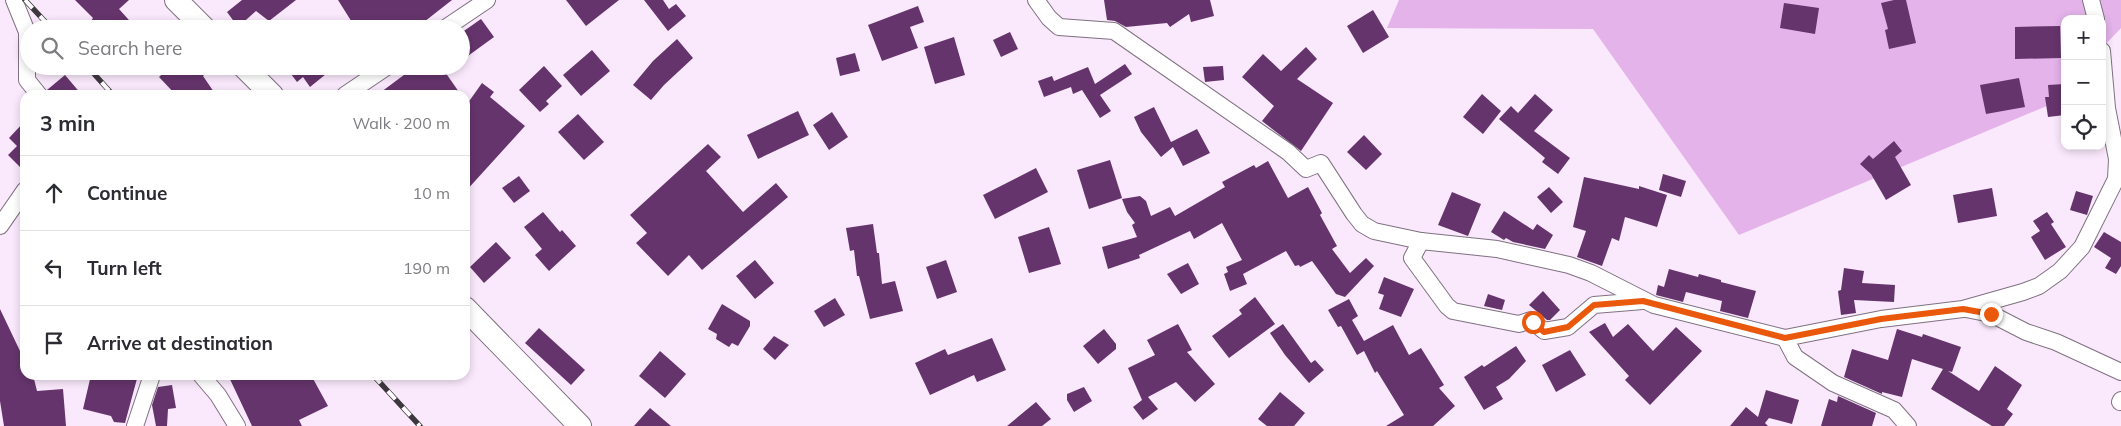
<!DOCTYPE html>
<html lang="en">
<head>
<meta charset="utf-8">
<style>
	:root { --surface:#fff; --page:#f7f7f7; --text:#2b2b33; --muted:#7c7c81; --line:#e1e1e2 }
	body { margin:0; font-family:Mulish,sans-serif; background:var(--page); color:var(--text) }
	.controls { position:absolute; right:15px; top:15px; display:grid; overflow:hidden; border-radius:10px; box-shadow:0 2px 8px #0003 }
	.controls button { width:45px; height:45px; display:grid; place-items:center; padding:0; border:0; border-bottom:1px solid var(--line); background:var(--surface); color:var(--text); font:25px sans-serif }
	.stop { position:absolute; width:15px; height:15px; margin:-11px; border:4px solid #ea580c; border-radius:50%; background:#fff }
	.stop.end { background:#ea580c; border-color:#fff; box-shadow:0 1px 5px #0008 }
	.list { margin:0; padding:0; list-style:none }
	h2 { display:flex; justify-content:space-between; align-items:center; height:65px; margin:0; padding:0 20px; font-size:21px }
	h2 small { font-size:16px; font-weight:400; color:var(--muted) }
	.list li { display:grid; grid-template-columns:32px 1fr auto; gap:15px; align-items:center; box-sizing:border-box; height:75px; padding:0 20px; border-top:1px solid var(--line) }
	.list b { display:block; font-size:19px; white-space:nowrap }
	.list em { font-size:16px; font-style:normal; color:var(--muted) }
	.icon { flex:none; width:28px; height:28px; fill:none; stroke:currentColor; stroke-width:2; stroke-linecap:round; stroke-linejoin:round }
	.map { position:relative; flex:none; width:2121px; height:426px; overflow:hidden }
	.search { position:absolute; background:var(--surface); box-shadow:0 2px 8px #0003; left:20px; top:20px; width:450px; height:55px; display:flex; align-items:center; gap:12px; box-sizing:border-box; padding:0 18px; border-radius:28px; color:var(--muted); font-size:19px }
	.panel { position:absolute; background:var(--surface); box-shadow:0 2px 8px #0003; left:20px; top:90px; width:450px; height:290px; border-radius:15px }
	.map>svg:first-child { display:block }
</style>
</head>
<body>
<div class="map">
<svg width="2121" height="426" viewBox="0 0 2121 426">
	<rect width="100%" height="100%" fill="#fae9fc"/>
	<path fill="#e3b3e9" d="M1399,0H2121V28L2102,48V19H2065V88L2049,105L1739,235L1593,29L1387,28Z"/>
	<g fill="#65346c">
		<path d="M75,0H129L119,9L137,29H100L91,21L93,18Z"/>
		<path d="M242,0H296L269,21L256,11L238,27L227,12Z"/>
		<path d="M338,0H452L415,29H368L364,21L355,27Z"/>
		<path d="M566,0H619L586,26Z"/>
		<path d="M644,0H663L669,9L676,4L686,16L668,31Z"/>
		<path d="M1104,0H1210L1214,16L1191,22L1189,14L1170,27L1167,23L1126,27L1115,21L1107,20Z"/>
		<path d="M1894,0H1906L1916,43L1889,49L1885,30L1888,29L1881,3Z"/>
		<path d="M1784,3L1819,8L1815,34L1780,28Z"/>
		<path d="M918,6L924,22L910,27L918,48L882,61L868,25Z"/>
		<path d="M1373,10L1389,37L1363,53L1347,26Z"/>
		<path d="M481,19L494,37L461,61V33Z"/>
		<path d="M2060,26L2061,58L2015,59V27Z"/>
		<path d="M1010,32L1018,49L1001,57L993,40Z"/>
		<path d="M954,37L965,75L935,84L924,47Z"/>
		<path d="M677,39L693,58L664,85L651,100L633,85L653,61Z"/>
		<path d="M1306,47L1317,59L1297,79L1333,103L1301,151L1262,121L1274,106L1242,77L1263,54L1281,71Z"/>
		<path d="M592,50L610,71L581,96L563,75Z"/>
		<path d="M855,53L860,71L840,76L836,58Z"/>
		<path d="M1125,64L1132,74L1100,95L1111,111L1100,118L1082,90L1073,94L1071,87L1044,97L1038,81L1052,76L1054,81L1088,67L1095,84Z"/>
		<path d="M171,66H197L205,74L203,76L216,95H176L159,77Z"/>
		<path d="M285,66H336L310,87L303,77L297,82Z"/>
		<path d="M416,66H441L461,95H377Z"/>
		<path d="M544,66L562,86L546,101L549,104L540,112L519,90Z"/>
		<path d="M1223,66L1224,80L1205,82L1203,67Z"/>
		<path d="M65,75L82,95H49L47,90Z"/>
		<path d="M2019,78L2025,107L1986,114L1980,85Z"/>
		<path d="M482,83L494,92L490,97L525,126L465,192V107Z"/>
		<path d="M2065,84V115L2048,117L2045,97H2049L2048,85Z"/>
		<path d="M1482,94L1501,111L1483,134L1463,117Z"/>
		<path d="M1535,94L1553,110L1534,131L1570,158L1558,174L1542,162L1545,158L1499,119L1511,106L1518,113Z"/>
		<path d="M1154,107L1171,142L1197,129L1210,153L1183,166L1173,147L1161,157L1141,132L1134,117Z"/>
		<path d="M798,111L809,135L758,159L747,135Z"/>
		<path d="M832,112L848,137L829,150L813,125Z"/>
		<path d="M578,114L604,142L584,160L558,132Z"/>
		<path d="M25,121V172L8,155L17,146L9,138Z"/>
		<path d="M1364,135L1382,154L1366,170L1347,152Z"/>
		<path d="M1894,141L1902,151L1895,157L1911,185L1886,200L1871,174L1860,164L1869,155L1873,159Z"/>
		<path d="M708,144L721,157L706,171L743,212L776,183L788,197L702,270L689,255L668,276L636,243L647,233L630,215Z"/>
		<path d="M1110,160L1122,198L1089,209L1077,170Z"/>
		<path d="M1268,161L1288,198L1308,187L1322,213L1320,215L1337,246L1332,249L1350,273L1366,258L1374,266L1345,297L1336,294L1312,261L1300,267L1299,265L1295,266L1286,251L1243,274L1247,284L1230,291L1224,274L1228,272L1226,267L1242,260L1222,223L1194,239L1190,231L1139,255L1140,258L1108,269L1102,247L1137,237L1132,225L1135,223L1127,212L1122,199L1140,196L1146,201L1151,216L1170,207L1175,216L1225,187L1222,182L1254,165L1256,168Z"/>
		<path d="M1036,168L1048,192L995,219L983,195Z"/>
		<path d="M1663,174L1686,181L1681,197L1659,190Z"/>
		<path d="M519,176L530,191L514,203L502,188Z"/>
		<path d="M1584,177L1639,189V186L1667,195L1657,227L1625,217L1619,241L1612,238L1602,266L1577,257L1586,231L1573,227Z"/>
		<path d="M1549,187L1563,202L1551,213L1537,197Z"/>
		<path d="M1992,188L1997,216L1958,223L1953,195Z"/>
		<path d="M2076,191L2093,196L2087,215L2070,210Z"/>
		<path d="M1452,192L1481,204L1468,236L1438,225Z"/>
		<path d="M1504,211L1533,230L1537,224L1553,235L1545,249L1513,242L1506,238L1504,240L1491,232Z"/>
		<path d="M543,212L560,232L562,230L576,246L549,271L535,255L542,249L524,227Z"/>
		<path d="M2047,212L2054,222L2051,224L2066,247L2045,260L2031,237L2040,231L2033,221Z"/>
		<path d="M873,224L877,253H879L882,284L895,281L903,311L870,319L859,276H857L854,250L850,251L846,228Z"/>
		<path d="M1049,227L1061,264L1029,273L1018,237Z"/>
		<path d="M2104,232L2121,242V266L2116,274L2105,268L2111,258L2094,247Z"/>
		<path d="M496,242L511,258L484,283L470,267Z"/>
		<path d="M755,260L774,283L755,299L736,276Z"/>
		<path d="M946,260L957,292L937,299L926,267Z"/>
		<path d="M1188,263L1199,284L1181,294L1167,274Z"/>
		<path d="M1844,268L1864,271L1862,283L1895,285L1894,302L1854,300L1856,313L1841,315L1838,291L1841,290Z"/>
		<path d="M1669,269L1698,277L1699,274L1721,280V282L1756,291L1748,318L1720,311L1722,301L1686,292L1683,302L1656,295L1658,285L1664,287Z"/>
		<path d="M1384,277L1414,289L1401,317L1379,309L1384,295L1378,293Z"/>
		<path d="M1543,291L1560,310L1550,320H1547L1529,305Z"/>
		<path d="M1488,294L1505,300L1502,310L1484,306Z"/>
		<path d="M1255,297L1275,324L1229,358L1212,336L1242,314L1239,310Z"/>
		<path d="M835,298L845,315L824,327L814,311Z"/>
		<path d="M1349,299L1358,316L1352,320L1364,341L1393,325L1409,355L1421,348L1444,385L1439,388L1455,406L1433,426H1386L1404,415L1377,371L1375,373L1364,351L1357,355L1341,326L1338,327L1328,310Z"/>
		<path d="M722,304L750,321V326L738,346L732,343L729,347L716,339L717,334L708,329Z"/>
		<path d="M0,309L20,351L25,350V375H33L37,391L63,389L66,426H4L0,401Z"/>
		<path d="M1605,323L1613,337L1628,324L1653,351L1676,327L1702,351L1650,405L1625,380L1629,376L1589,332Z"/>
		<path d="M1178,324L1192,350L1187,352L1215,384L1195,402L1176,382L1148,397L1158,409L1143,420L1133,407L1142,400L1128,368L1155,355L1147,340Z"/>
		<path d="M1283,324L1311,363L1315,360L1324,370L1309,383L1285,355L1270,333Z"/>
		<path d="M539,328L585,370L571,385L525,343Z"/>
		<path d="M1104,329L1116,344V349L1098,364L1083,346Z"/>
		<path d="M1897,329L1922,337L1923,334L1961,347L1952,372L1948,371L1979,391L1995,366L2022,385L2007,409L2013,414L2004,426H1992L1931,389L1943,369L1912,359L1902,397L1882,392V394L1844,377L1852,349L1888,360Z"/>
		<path d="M774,336L789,345L775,360L763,349Z"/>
		<path d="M992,338L1006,370L977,382L974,375L930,395L915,363L945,349L948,355Z"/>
		<path d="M1516,346L1526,361L1509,379L1496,387L1503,399L1484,410L1464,377L1482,365L1484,367Z"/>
		<path d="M1570,350L1586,375L1556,392L1542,365Z"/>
		<path d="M660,351L686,374L665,398L639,376Z"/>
		<path d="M91,375H138L125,423L114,422L111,416L83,409Z"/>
		<path d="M228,375H311L328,406L299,420L302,426H252Z"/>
		<path d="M172,385L176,408L168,409L167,426H156L152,405L158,387Z"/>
		<path d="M1084,387L1092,401L1074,412L1067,400V394Z"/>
		<path d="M1766,390L1799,400L1792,424L1769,418L1765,423L1768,426H1730L1746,407L1758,417Z"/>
		<path d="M1280,392L1305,413L1294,426H1267L1258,419Z"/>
		<path d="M1838,396L1876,413L1872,426H1821L1829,399L1837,402Z"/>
		<path d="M1036,402L1051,419L1042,426H1007Z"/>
		<path d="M650,408L671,426H634Z"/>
	</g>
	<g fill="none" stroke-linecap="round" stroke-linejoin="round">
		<defs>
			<g id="street">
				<path d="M14,0L27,32V80L39,95"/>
				<path d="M1036,0L1049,18L1059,27L1114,31L1288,152L1306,169L1321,163L1354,214L1362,224L1374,231L1421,241L1497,249L1569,265L1591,273L1654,305L1785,338L1881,319L1963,309L2023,292L2039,286L2060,271L2082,247L2116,179L2117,159L2107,108L2102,51"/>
				<path d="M2091,0L2096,19"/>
				<path d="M444,29L487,0"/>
				<path d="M345,95L388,66"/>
				<path d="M0,226L25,190"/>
				<path d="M1421,241L1412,258L1447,306L1453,311L1519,324L1531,320L1544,331L1568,327L1594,305L1643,301"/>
				<path d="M1966,309L1991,314L2026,332L2056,342L2121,372"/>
				<path d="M1785,338L1795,357L1833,383L1894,410L1908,426"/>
				<path d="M201,375L218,395L237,426"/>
				<path d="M2120,402L2121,400"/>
				<path d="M135,426L152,375"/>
			</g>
			<g id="secondary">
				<path d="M176,0L205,29"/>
				<path d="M243,66L272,95"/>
				<path d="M465,308L580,426"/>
			</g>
		</defs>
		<use href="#street" stroke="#7f7181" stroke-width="18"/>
		<use href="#secondary" stroke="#7f7181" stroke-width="24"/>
		<use href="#street" stroke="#fff" stroke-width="16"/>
		<use href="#secondary" stroke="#fff" stroke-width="22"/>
		<defs>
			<g id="rail">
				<path d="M25,0L52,29"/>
				<path d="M87,66L113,95"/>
				<path d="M373,375L420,426"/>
			</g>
		</defs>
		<use href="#rail" stroke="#3e373f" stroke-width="5.5"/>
		<use href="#rail" stroke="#fff" stroke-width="4" stroke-dasharray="11" stroke-linecap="butt"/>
	</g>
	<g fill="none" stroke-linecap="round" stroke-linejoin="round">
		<path stroke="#ea580c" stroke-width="6" d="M1533,322L1544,332L1568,327L1594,305L1643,301L1785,338L1881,319L1963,309L1991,314"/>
	</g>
</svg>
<div class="controls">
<button>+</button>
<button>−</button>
<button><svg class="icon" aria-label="locate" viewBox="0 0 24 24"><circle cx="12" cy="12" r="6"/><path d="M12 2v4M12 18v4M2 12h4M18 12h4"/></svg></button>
</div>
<div class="stop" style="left:1533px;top:322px"></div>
<div class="stop end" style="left:1991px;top:314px"></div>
<div class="search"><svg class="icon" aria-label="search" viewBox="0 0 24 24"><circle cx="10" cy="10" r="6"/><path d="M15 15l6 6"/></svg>Search here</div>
<section class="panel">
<h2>3 min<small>Walk · 200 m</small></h2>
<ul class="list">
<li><svg class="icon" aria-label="ahead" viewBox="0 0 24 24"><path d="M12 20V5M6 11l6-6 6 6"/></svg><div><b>Continue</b></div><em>10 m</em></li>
<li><svg class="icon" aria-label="left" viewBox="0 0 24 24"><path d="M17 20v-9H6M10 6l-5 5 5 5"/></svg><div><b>Turn left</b></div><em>190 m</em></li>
<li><svg class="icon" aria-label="arrive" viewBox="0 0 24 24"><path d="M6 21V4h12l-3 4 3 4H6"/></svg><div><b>Arrive at destination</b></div></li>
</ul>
</section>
</div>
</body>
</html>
